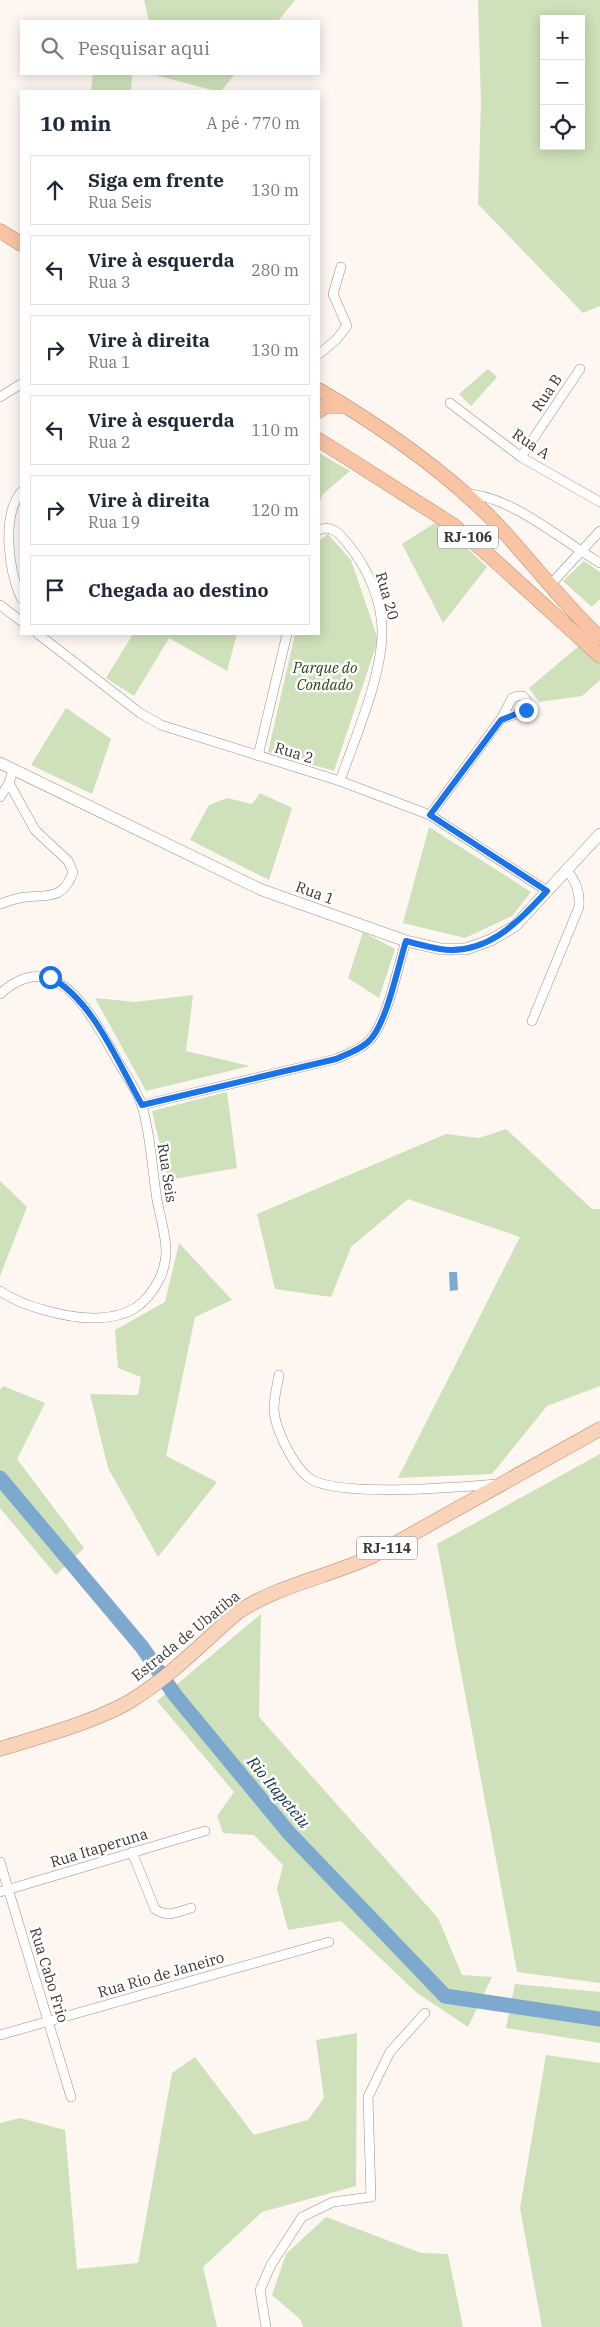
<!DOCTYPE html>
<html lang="pt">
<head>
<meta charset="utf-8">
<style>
	:root { --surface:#fff; --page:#f6f6f7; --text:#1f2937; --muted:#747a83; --line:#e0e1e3 }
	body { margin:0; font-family:"IBM Plex Serif",serif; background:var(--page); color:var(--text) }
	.controls { position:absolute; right:15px; top:15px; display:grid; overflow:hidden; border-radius:0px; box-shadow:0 2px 12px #0003 }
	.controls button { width:45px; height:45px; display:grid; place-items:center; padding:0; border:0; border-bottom:1px solid var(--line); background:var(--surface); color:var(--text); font:25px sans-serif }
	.stop { position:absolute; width:15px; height:15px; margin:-11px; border:4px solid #1a73e8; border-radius:50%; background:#fff }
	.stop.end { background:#1a73e8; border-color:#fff; box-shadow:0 1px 5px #0008 }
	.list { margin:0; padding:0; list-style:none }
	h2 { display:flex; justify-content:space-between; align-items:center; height:65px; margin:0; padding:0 20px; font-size:21px }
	h2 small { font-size:16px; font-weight:400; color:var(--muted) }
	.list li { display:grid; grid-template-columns:32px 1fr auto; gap:15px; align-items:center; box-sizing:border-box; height:70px; margin:0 10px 10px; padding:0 10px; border:1px solid var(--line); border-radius:0px }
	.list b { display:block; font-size:19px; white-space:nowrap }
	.list p { margin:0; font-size:16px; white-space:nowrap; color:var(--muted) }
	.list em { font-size:16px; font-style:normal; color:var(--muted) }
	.icon { flex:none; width:28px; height:28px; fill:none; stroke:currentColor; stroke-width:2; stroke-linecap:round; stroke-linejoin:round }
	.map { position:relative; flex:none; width:600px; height:2327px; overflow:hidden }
	.search { position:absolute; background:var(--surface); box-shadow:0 2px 12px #0003; left:20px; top:20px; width:300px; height:55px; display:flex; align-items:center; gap:12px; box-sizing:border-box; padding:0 18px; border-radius:0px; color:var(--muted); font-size:19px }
	.panel { position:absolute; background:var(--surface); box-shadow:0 2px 12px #0003; left:20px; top:90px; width:300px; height:545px; border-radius:0px }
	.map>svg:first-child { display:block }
</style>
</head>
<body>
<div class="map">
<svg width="600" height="2327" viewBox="0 0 600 2327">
	<rect width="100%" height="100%" fill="#fdf6f1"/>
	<g fill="#cee1ba" fill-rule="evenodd">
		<path d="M144,0H295L278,21H149Z"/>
		<path d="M478,0H600V306L583,313L478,204L481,103ZM544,19H581V146H544Z"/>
		<path d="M93,74H132L131,91H91Z"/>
		<path d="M151,74H235L221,91H216Z"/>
		<path d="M488,369L497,377L471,406L459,394Z"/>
		<path d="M319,453L350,471L323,494L319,503Z"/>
		<path d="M438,521L487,567L443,623L402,544Z"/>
		<path d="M328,534L351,560L378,640L334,771L268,752L295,634H319V541Z"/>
		<path d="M584,561L600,572V599L592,607L563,581Z"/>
		<path d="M133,634H237L227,671L169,638L134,696L106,678Z"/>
		<path d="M580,645L600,665V680L582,696L539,702L529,688Z"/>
		<path d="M66,708L111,739L92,794L31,765Z"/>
		<path d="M260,793L292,808L269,880L190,840L209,805L227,798L252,804Z"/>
		<path d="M429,827L531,892L512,916L465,938L403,923Z"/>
		<path d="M363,932L395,949L379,998L348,978Z"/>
		<path d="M193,995L186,1051L250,1066L146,1091L95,998L135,1002Z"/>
		<path d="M227,1092L237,1168L168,1180L152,1111Z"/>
		<path d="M506,1129L592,1209H600V1386L547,1406L492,1474L398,1478L520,1237L408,1199L351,1247L331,1297L275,1289L257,1214L446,1134L479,1138Z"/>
		<path d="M0,1181L27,1207L0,1276Z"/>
		<path d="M179,1243L232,1300L195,1317L166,1456L217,1482L158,1557L108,1468L90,1394L138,1395L141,1377L118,1368L115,1330L165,1302Z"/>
		<path d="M3,1386L45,1403L17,1459L84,1548L56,1575L0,1508V1390Z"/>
		<path d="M600,1454V1983L517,1972L437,1544Z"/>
		<path d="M261,1614L259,1717L438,1918L462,1975L492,1977L468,2027L417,1993L341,1921L288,1930L277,1889L283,1865L254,1835L223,1833L217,1816L234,1792L157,1701Z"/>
		<path d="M515,1984L600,1992V2043L506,2028Z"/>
		<path d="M357,2033L356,2186L262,2212L203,2267L217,2327H0V2123L20,2118L65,2130L77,2269L138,2263L172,2073L195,2057L254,2135L308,2120L324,2098L316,2040Z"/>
		<path d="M546,2055L600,2063V2327H542L520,2208Z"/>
		<path d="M326,2217L421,2253L448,2254L463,2327H303L301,2320L272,2295L286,2254Z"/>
	</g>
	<path fill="#7da9cf" d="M449,1272H457L458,1290L450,1291Z"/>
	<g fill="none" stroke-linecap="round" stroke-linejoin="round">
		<path stroke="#7da9cf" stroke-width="15" d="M0,1478L142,1647L175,1695L289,1833L445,1996L600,2019"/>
		<defs>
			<g id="minor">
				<path d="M319,354L336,340L347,326L333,294L341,267"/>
				<path d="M0,397L21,384"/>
				<path d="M450,403L521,457L600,502"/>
				<path d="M521,457L580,369"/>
				<path d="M21,492C1,517 9,571 21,598"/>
				<path d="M466,494C508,494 563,541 600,563"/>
				<path d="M319,530C331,524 340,534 347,543C367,566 383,603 382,634C381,679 355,738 340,781"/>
				<path d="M550,585L600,531"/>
				<path d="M0,605L21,621"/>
				<path d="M38,634L140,713L161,725L340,781L430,815L547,891"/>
				<path d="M518,696H523L527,701L526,711L501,719L512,698Z"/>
				<path d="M258,756L287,634"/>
				<path d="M0,797L9,783L13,770"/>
				<path d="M430,815L501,719"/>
				<path d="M0,904C8,901 17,898 26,897C49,895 64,899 73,872L68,861L35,830L9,783"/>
				<path d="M0,994C55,944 91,1014 115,1056C123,1072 137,1089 142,1106C151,1136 152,1169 157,1200C160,1216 166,1235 166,1252C166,1259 163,1272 160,1278C146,1306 128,1317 97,1318C70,1319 23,1307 0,1291"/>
				<path d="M532,1021L579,907C580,891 576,882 566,869"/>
				<path d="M142,1105L336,1059C347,1054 362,1049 370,1040C387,1022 398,966 406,941"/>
				<path d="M279,1375C277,1386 274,1397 274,1408C274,1428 294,1467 309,1478C336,1498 461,1487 497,1484"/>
				<path d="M132,1852L155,1909C167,1918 177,1912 191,1908"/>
				<path d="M0,1862L71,2097"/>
				<path d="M0,1892L205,1831"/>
				<path d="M0,2035L329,1942"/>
				<path d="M266,2327L260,2290L271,2265L302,2217L333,2202L371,2197L368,2097L390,2052L425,2013"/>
			</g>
			<path id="tertiary" d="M0,763L262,890L406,941L441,949H466L491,940L515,926L600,834"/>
			<path id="primary" d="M0,1749C39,1737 98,1721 132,1700C171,1676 204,1641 238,1612C279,1585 327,1577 371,1557L600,1429"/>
			<g id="trunk">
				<path d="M0,231L21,244"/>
				<path d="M319,390C380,426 440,467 490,517C528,556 560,601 600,638"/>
				<path d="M319,411L326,406H344"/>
				<path d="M319,440L453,525L483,550L600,656"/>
			</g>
		</defs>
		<use href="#minor" stroke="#9e8f84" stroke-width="10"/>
		<use href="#tertiary" stroke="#9e8f84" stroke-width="12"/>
		<use href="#primary" stroke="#b5896e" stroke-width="15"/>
		<use href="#trunk" stroke="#b5896e" stroke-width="15"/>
		<use href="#minor" stroke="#fff" stroke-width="9"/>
		<use href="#tertiary" stroke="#fff" stroke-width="11"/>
		<use href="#primary" stroke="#fad3bb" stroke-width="14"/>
		<use href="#trunk" stroke="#f8c4a4" stroke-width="14"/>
	</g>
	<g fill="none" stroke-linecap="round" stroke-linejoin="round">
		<path stroke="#1a73e8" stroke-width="6" d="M50,977C93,1000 118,1063 142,1105L336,1059C347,1054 362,1049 370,1040C387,1022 398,966 406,941C417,944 428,947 440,949C487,956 518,922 547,891L430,815L501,720L526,710"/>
	</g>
	<g text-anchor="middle" stroke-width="5" stroke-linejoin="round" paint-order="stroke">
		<g fill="#fff" stroke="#777270" stroke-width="1">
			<rect x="438" y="525.5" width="60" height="23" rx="4"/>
			<rect x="357" y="1536.5" width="60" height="23" rx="4"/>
		</g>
		<g font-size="14" font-weight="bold" fill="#3d3632">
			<text x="468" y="542">RJ-106</text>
			<text x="387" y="1553">RJ-114</text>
		</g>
		<g font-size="15" fill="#3d3632" stroke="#fff">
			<text transform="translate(547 393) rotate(-56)" y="5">Rua B</text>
			<text transform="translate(531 444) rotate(34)" y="5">Rua A</text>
			<text transform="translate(387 596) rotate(74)" y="5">Rua 20</text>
			<text transform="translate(294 753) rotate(17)" y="5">Rua 2</text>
			<text transform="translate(315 893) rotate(20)" y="5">Rua 1</text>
			<text transform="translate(167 1173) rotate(81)" y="5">Rua Seis</text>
			<text transform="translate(186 1636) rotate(-39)" y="5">Estrada de Ubatiba</text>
			<text transform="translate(99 1848) rotate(-17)" y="5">Rua Itaperuna</text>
			<text transform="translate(49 1975) rotate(73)" y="5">Rua Cabo Frio</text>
			<text transform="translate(161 1975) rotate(-16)" y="5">Rua Rio de Janeiro</text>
		</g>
		<g font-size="15" font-style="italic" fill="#2d430d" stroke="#fff">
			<text x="325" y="673">Parque do<tspan x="325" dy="17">Condado</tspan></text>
		</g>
		<g font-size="16" font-style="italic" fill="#0b2f48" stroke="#fff">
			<text transform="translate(279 1792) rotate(50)" y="6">Rio Itapeteiu</text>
		</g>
	</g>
</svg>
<div class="controls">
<button>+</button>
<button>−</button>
<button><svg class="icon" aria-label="locate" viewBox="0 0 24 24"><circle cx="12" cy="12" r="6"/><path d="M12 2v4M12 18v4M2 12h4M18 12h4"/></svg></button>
</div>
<div class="stop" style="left:50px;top:977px"></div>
<div class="stop end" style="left:526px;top:710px"></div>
<div class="search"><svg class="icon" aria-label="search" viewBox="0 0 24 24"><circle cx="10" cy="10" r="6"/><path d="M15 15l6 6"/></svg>Pesquisar aqui</div>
<section class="panel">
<h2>10 min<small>A pé · 770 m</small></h2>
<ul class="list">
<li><svg class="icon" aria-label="ahead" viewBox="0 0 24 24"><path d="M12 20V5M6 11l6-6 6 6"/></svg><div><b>Siga em frente</b><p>Rua Seis</p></div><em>130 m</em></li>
<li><svg class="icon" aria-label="left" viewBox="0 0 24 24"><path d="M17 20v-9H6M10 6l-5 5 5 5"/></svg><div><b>Vire à esquerda</b><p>Rua 3</p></div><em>280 m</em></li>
<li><svg class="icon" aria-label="right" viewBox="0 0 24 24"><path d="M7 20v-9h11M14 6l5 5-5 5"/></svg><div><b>Vire à direita</b><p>Rua 1</p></div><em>130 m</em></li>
<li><svg class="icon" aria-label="left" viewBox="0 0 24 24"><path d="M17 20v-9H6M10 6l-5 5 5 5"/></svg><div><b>Vire à esquerda</b><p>Rua 2</p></div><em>110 m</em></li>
<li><svg class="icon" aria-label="right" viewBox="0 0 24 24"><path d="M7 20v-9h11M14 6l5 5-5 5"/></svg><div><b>Vire à direita</b><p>Rua 19</p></div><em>120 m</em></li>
<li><svg class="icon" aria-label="arrive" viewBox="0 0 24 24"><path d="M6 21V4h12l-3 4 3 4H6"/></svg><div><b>Chegada ao destino</b></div></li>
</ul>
</section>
</div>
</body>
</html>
